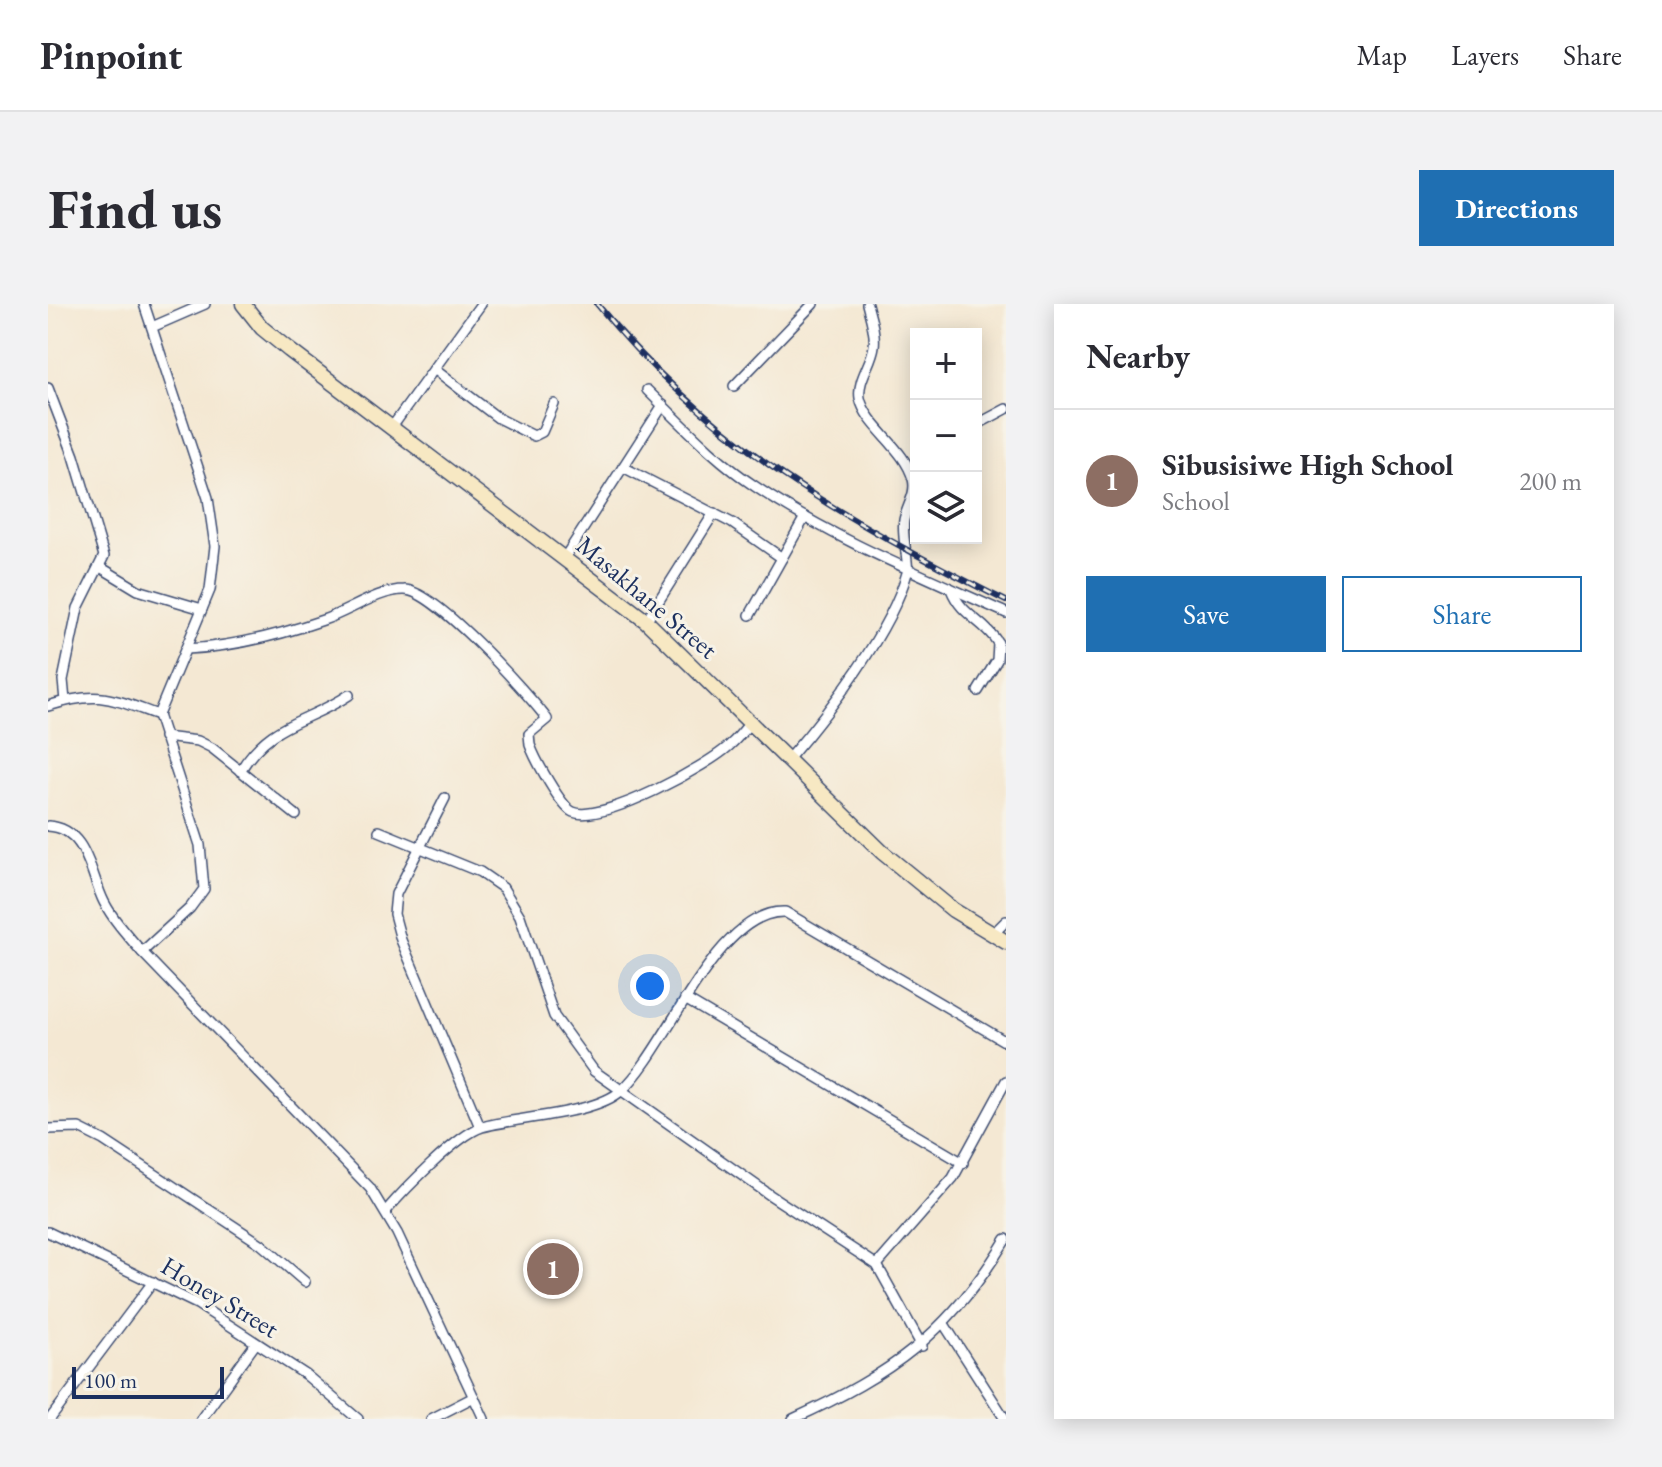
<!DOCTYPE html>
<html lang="en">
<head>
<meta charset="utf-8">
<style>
	:root { --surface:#fff; --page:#f2f2f3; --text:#2b2b33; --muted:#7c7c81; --line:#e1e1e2; --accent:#1f6fb2 }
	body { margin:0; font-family:"EB Garamond",serif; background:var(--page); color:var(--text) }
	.controls { position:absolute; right:24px; top:24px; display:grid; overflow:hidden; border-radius:0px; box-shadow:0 4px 20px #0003 }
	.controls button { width:72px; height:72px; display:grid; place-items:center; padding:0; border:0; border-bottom:2px solid var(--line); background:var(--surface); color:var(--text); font:40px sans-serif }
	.scale { position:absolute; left:24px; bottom:20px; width:152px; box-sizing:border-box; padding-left:8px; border:4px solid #1b2f5e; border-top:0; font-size:22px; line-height:28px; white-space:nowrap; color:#1b2f5e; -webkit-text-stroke:6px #f7f3e8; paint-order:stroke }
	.you { position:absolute; left:602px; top:682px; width:28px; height:28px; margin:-20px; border:6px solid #fff; border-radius:50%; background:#1a73e8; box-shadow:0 0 0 12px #1a73e833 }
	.badge { display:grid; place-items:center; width:52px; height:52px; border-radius:50%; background:var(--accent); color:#fff; font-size:26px; font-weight:700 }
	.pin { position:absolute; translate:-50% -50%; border:4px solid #fff; box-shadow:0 2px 8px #0006 }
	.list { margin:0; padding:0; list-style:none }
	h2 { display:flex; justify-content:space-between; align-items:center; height:104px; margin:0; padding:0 32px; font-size:34px }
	h2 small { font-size:26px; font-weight:400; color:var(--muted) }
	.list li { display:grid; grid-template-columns:52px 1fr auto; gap:24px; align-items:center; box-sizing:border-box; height:144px; padding:0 32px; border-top:2px solid var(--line) }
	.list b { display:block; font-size:30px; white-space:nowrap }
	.list p { margin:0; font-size:26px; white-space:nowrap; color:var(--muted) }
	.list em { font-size:26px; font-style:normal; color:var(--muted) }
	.actions { display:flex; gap:16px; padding:24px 32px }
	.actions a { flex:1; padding:18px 0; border:2px solid var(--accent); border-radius:0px; text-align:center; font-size:28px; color:var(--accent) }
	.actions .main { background:var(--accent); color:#fff }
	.icon { flex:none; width:44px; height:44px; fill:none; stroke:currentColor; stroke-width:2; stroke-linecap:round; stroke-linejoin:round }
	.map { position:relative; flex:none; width:958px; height:1115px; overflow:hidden; border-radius:0px }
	header { display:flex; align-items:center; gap:48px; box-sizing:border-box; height:112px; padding:0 40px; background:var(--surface); border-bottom:2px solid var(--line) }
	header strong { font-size:38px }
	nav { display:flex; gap:44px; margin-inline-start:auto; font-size:28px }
	.intro { display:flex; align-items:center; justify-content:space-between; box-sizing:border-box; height:192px; padding:0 48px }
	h1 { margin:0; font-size:56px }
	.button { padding:20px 36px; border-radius:0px; background:var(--accent); color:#fff; font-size:28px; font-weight:700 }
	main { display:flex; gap:48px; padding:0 48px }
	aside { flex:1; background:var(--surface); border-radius:0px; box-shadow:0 4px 20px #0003 }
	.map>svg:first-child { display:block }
</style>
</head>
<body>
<header>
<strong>Pinpoint</strong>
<nav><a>Map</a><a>Layers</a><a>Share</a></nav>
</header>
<div class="intro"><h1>Find us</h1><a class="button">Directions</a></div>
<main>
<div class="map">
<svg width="958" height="1115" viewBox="0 0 958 1115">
	<rect width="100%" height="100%" fill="#f7f3e8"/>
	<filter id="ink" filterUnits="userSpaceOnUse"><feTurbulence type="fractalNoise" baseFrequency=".0125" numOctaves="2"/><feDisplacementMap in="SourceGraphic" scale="16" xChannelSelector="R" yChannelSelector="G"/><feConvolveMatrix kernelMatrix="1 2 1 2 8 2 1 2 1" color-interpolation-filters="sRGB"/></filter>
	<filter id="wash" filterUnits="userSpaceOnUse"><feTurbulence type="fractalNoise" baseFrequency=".006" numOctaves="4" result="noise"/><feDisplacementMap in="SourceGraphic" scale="32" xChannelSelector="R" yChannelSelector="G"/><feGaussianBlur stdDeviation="1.8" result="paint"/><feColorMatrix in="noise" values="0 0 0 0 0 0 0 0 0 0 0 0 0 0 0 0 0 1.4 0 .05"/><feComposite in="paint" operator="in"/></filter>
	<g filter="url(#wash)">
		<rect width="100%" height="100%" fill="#f4e8d3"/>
	</g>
	<g filter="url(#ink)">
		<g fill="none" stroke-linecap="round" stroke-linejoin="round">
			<defs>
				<g id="street">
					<path d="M96,0L160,194L167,242L162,286L110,411"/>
					<path d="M104,23L157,0"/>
					<path d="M386,65L450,114L486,132L494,128L506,100"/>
					<path d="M686,82L765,0"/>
					<path d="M0,84L26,152L56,252L30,304L15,376L17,397"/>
					<path d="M599,86C634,120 667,156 708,183C785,235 874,271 958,309"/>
					<path d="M928,121L958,105"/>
					<path d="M344,123L433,0"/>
					<path d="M575,163L684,219L734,254"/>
					<path d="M517,253L615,101"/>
					<path d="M52,263L90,286L154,305"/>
					<path d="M903,285C914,313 935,315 950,339L949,356L930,387"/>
					<path d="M702,311L757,213"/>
					<path d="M598,317L666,209"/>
					<path d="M138,345C184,343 232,331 275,316C300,308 330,286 356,286C386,285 476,386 496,411L499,415L481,430L482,441C487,455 513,503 525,508C554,520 662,461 683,440C691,433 697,424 704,417"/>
					<path d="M0,402C50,386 62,394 110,411"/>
					<path d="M116,433L150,437L164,444L248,511"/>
					<path d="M742,453C781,408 843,327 859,269C862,260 853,233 856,216C859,202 869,189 865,175C856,143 818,122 812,94C809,76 824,59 826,42C828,29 822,12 819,0"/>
					<path d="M192,467C223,417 257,420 301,391"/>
					<path d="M397,494L348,590L346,610L353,636L432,823"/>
					<path d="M0,522C39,524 42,570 56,598C66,617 80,632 94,648L322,884L349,929L436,1115"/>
					<path d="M331,527L432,568L455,584L472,612L506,712L546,767L722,891L829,961L874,1042"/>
					<path d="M944,631L958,617"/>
					<path d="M94,648L142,604L156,585L152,541L110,411"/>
					<path d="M637,695L915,859"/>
					<path d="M0,825L31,824L55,836L213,940L257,978"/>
					<path d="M338,907C356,886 409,831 434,823C468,813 547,811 574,786C619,746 669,605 737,608L958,738"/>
					<path d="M0,928L149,1000L258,1071L310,1115"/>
					<path d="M829,961L905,874L958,777"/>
					<path d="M896,1020L957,1115"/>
					<path d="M2,1115L105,978"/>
					<path d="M153,1115L208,1039"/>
					<path d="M383,1115L426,1093"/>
					<path d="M745,1115C844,1070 901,1030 958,935"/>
				</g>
				<path id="secondary" d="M195,0L214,24L241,46L598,317L834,548L905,606L958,638"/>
			</defs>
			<use href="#street" stroke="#3c4b70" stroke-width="12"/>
			<use href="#secondary" stroke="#3c4b70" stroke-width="17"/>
			<use href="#street" stroke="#fff" stroke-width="9"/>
			<use href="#secondary" stroke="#f7e8c3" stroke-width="14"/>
			<defs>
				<path id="rail" d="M549,0C665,143 797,216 958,297"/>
			</defs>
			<use href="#rail" stroke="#1b2f5e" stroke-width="6"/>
			<use href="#rail" stroke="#f7f3e8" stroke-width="3" stroke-dasharray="9" stroke-linecap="butt"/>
		</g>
	</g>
	<g text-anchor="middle" stroke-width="6" stroke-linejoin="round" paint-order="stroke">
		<g font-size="26" fill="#1b2f5e" stroke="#f7f3e8">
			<text transform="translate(599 293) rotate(40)" y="9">Masakhane Street</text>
			<text transform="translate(172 993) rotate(31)" y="9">Honey Street</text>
		</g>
	</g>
</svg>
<div class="controls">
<button>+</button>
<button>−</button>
<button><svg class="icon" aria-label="layers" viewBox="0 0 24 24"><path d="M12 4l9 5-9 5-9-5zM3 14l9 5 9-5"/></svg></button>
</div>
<div class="scale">100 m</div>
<div class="you"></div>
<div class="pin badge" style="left:505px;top:965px;background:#8d6e63">1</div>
</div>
<aside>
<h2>Nearby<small></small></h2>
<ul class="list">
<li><span class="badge" style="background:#8d6e63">1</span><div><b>Sibusisiwe High School</b><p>School</p></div><em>200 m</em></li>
</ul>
<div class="actions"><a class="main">Save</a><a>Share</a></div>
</aside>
</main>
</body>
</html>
